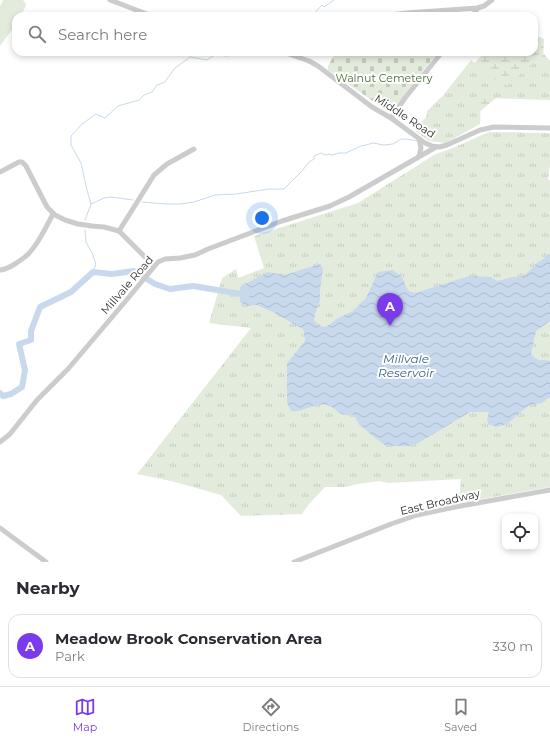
<!DOCTYPE html>
<html lang="en">
<head>
<meta charset="utf-8">
<style>
	:root { --surface:#fff; --page:#f7f7f7; --text:#2b2b33; --muted:#7c7c81; --line:#e1e1e2; --accent:#7c3aed }
	body { margin:0; font-family:Montserrat,sans-serif; background:var(--page); color:var(--text) }
	.controls { position:absolute; right:12px; bottom:12px; display:grid; overflow:hidden; border-radius:8px; box-shadow:0 2px 6px #0003 }
	.controls button { width:36px; height:36px; display:grid; place-items:center; padding:0; border:0; border-bottom:1px solid var(--line); background:var(--surface); color:var(--text); font:20px sans-serif }
	.you { position:absolute; left:262px; top:218px; width:14px; height:14px; margin:-10px; border:3px solid #fff; border-radius:50%; background:#1a73e8; box-shadow:0 0 0 6px #1a73e833 }
	.badge { display:grid; place-items:center; width:26px; height:26px; border-radius:50%; background:var(--accent); color:#fff; font-size:13px; font-weight:700 }
	.pin { position:absolute; translate:-50% -33px; filter:drop-shadow(0 1px 2px #0008) }
	.pin::after { content:''; position:absolute; top:21px; width:14px; height:12px; background:inherit; clip-path:polygon(0 0,100% 0,50% 100%) }
	.list { margin:0; padding:0; list-style:none }
	h2 { display:flex; justify-content:space-between; align-items:center; height:52px; margin:0; padding:0 16px; font-size:17px }
	h2 small { font-size:13px; font-weight:400; color:var(--muted) }
	.list li { display:grid; grid-template-columns:26px 1fr auto; gap:12px; align-items:center; box-sizing:border-box; height:64px; margin:0 8px 8px; padding:0 8px; border:1px solid var(--line); border-radius:12px }
	.list b { display:block; font-size:15px; white-space:nowrap }
	.list p { margin:0; font-size:13px; white-space:nowrap; color:var(--muted) }
	.list em { font-size:13px; font-style:normal; color:var(--muted) }
	.icon { flex:none; width:22px; height:22px; fill:none; stroke:currentColor; stroke-width:2; stroke-linecap:round; stroke-linejoin:round }
	.map { position:relative; flex:none; width:550px; height:562px; overflow:hidden }
	.search { position:absolute; background:var(--surface); box-shadow:0 2px 6px #0003; left:12px; right:12px; top:12px; height:44px; display:flex; align-items:center; gap:10px; box-sizing:border-box; padding:0 14px; border-radius:12px; color:var(--muted); font-size:15px }
	.sheet { height:124px; background:var(--surface) }
	nav { display:flex; justify-content:space-around; align-items:center; box-sizing:border-box; height:56px; border-top:1px solid var(--line); background:var(--surface); font-size:11px; color:var(--muted) }
	nav a { display:grid; justify-items:center; gap:2px }
	nav .on { color:var(--accent) }
	.map>svg:first-child { display:block }
</style>
</head>
<body>
<div class="map">
<svg width="550" height="562" viewBox="0 0 550 562">
	<defs>
		<pattern id="wetland-marsh" width="20" height="14" patternUnits="userSpaceOnUse"><rect width="20" height="14" fill="#e3ecdc"/><path d="M1 5h8M5 5V1M11 12h8M15 12V8" fill="none" stroke="#c3cbbd"/></pattern>
		<pattern id="cemetery-stones" width="16" height="16" patternUnits="userSpaceOnUse"><rect width="16" height="16" fill="#e3ecdc"/><path d="M2 7V4a2 2 0 0 1 4 0v3zM10 15v-3a2 2 0 0 1 4 0v3z" fill="#c3cbbd"/></pattern>
		<pattern id="park-tufts" width="24" height="20" patternUnits="userSpaceOnUse"><rect width="24" height="20" fill="#e3ecdc"/><path d="M3 7l-1-3M5 7V3M7 7l1-3M15 17l-1-3M17 17v-4M19 17l1-3" fill="none" stroke="#c3cbbd"/></pattern>
		<pattern id="water-waves" width="16" height="10" patternUnits="userSpaceOnUse"><rect width="16" height="10" fill="#c8d9ed"/><path d="M0 5q4-4 8 0t8 0" fill="none" stroke="#acbbcc"/></pattern>
	</defs>
	<rect width="100%" height="100%" fill="#fff"/>
	<path fill="#e3ecdc" d="M3,0H23L26,4L25,8L20,16H16V24L0,46V6Z"/>
	<path fill="url(#wetland-marsh)" d="M534,36L540,37L544,39L543,63L503,92L477,114L425,125L427,111L440,98H454L461,80L478,59L486,52H534Z"/>
	<g fill="url(#cemetery-stones)">
		<path d="M463,12L467,16H417Z"/>
		<path d="M336,52H438L391,112L387,111L328,70V66Z"/>
	</g>
	<g fill="url(#park-tufts)">
		<path d="M544,54L549,60H550V100L481,98L480,124L446,143L429,141L415,131L471,60L505,87Z"/>
		<path d="M489,132L550,133V166L548,180H550V487L459,503L461,479L388,483L379,481L357,484L347,487H325L309,504L302,514L241,516L221,495L175,482L137,474L251,328L209,323L222,278L236,269L238,278L264,268L254,236L358,203L434,155L455,147Z"/>
	</g>
	<path fill="url(#water-waves)" d="M550,254V321L536,331L531,354C540,364 540,358 550,361V397L542,403L528,406L507,424L497,427L488,424L487,420L489,412H470L420,442L410,446H386L374,437L359,424L353,414C339,419 337,407 327,405C313,402 303,413 291,411L287,403V363L305,341V337L303,329L292,323L273,312L257,305L247,306L240,302V287L267,272L285,275L319,264L321,265L323,269L320,289V301L315,314L314,320L318,325L325,327L332,323L336,319L353,311L366,298L378,272L393,270C395,272 399,274 401,276C407,283 403,291 415,293L469,276L490,277L498,281L513,277L524,276L537,263Z"/>
	<g fill="none" stroke-linecap="round" stroke-linejoin="round">
		<g stroke="#c8d9ed" stroke-width="1">
			<path d="M312,16L322,5L324,7L334,0"/>
			<path d="M142,202L166,204H180L194,202L215,195L236,194L269,189H284L302,171L309,162L314,159V156L321,153L325,155L329,154L332,155L339,153H346L361,146L366,145L373,143L384,145L393,144L401,139H407L417,141"/>
			<path d="M91,204L104,198L111,197L133,200"/>
			<path d="M85,220L91,204L87,190L81,163L71,145V136L82,124L96,114L105,118L118,106L139,100L144,95L152,92L157,85L165,82L174,69L190,57L207,60L216,54L226,56L243,54L247,52"/>
			<path d="M85,230L86,242L92,253L96,264L93,272"/>
		</g>
		<path stroke="#c8d9ed" stroke-width="6" d="M0,393L3,396L11,394L22,387L25,370L19,344L31,340V331L40,307L71,292L93,272L112,274L134,271L155,284L170,289L193,286L247,295"/>
		<g stroke="#ccc" stroke-width="5">
			<path d="M110,0L152,16"/>
			<path d="M381,16L407,13L477,8L484,6L492,0"/>
			<path d="M472,16L478,8"/>
			<path d="M283,52L309,61L318,66L372,107L391,118L425,143L432,146L439,147L447,145L480,130L494,127L550,128"/>
			<path d="M391,118L405,98L442,52"/>
			<path d="M419,139L421,148L419,156"/>
			<path d="M0,172L19,162H22L26,166L47,207L55,215L65,220L78,224L92,226L104,227L119,231L154,266"/>
			<path d="M119,231L154,175L167,164L194,149"/>
			<path d="M0,270C5,270 10,267 15,264C18,262 22,259 25,257C37,247 46,227 53,214"/>
			<path d="M0,442L10,434L37,400L68,369L124,303L158,262L165,259L180,258L195,255L208,249L282,221L330,206L349,197L436,147"/>
			<path d="M0,528L46,562"/>
			<path d="M294,562L391,524L417,515L455,507L550,490"/>
		</g>
	</g>
	<g text-anchor="middle" stroke-width="4" stroke-linejoin="round" paint-order="stroke">
		<g font-size="11" fill="#4b6c3b" stroke="#fff">
			<text x="384" y="82">Walnut Cemetery</text>
		</g>
		<g font-size="11" fill="#2f2f2f" stroke="#fff">
			<text transform="translate(405 116) rotate(33)" y="4">Middle Road</text>
			<text transform="translate(127 285) rotate(-49)" y="4">Millvale Road</text>
			<text transform="translate(440 502) rotate(-13)" y="4">East Broadway</text>
		</g>
		<g font-size="12" font-style="italic" fill="#3a6493" stroke="#fff">
			<text x="406" y="363">Millvale<tspan x="406" dy="14">Reservoir</tspan></text>
		</g>
	</g>
</svg>
<div class="controls">
<button><svg class="icon" aria-label="locate" viewBox="0 0 24 24"><circle cx="12" cy="12" r="6"/><path d="M12 2v4M12 18v4M2 12h4M18 12h4"/></svg></button>
</div>
<div class="you"></div>
<div class="pin badge" style="left:390px;top:326px">A</div>
<div class="search"><svg class="icon" aria-label="search" viewBox="0 0 24 24"><circle cx="10" cy="10" r="6"/><path d="M15 15l6 6"/></svg>Search here</div>
</div>
<section class="sheet">
<h2>Nearby<small></small></h2>
<ul class="list">
<li><span class="badge">A</span><div><b>Meadow Brook Conservation Area</b><p>Park</p></div><em>330 m</em></li>
</ul>
</section>
<nav>
<a class="on"><svg class="icon" aria-label="map" viewBox="0 0 24 24"><path d="M3 6l6-2 6 2 6-2v14l-6 2-6-2-6 2zM9 4v14M15 6v14"/></svg>Map</a>
<a><svg class="icon" aria-label="directions" viewBox="0 0 24 24"><path d="M12 3l9 9-9 9-9-9zM9 14v-3h6M13 9l2 2-2 2"/></svg>Directions</a>
<a><svg class="icon" aria-label="saved" viewBox="0 0 24 24"><path d="M7 4h10v16l-5-4-5 4z"/></svg>Saved</a>
</nav>
</body>
</html>
